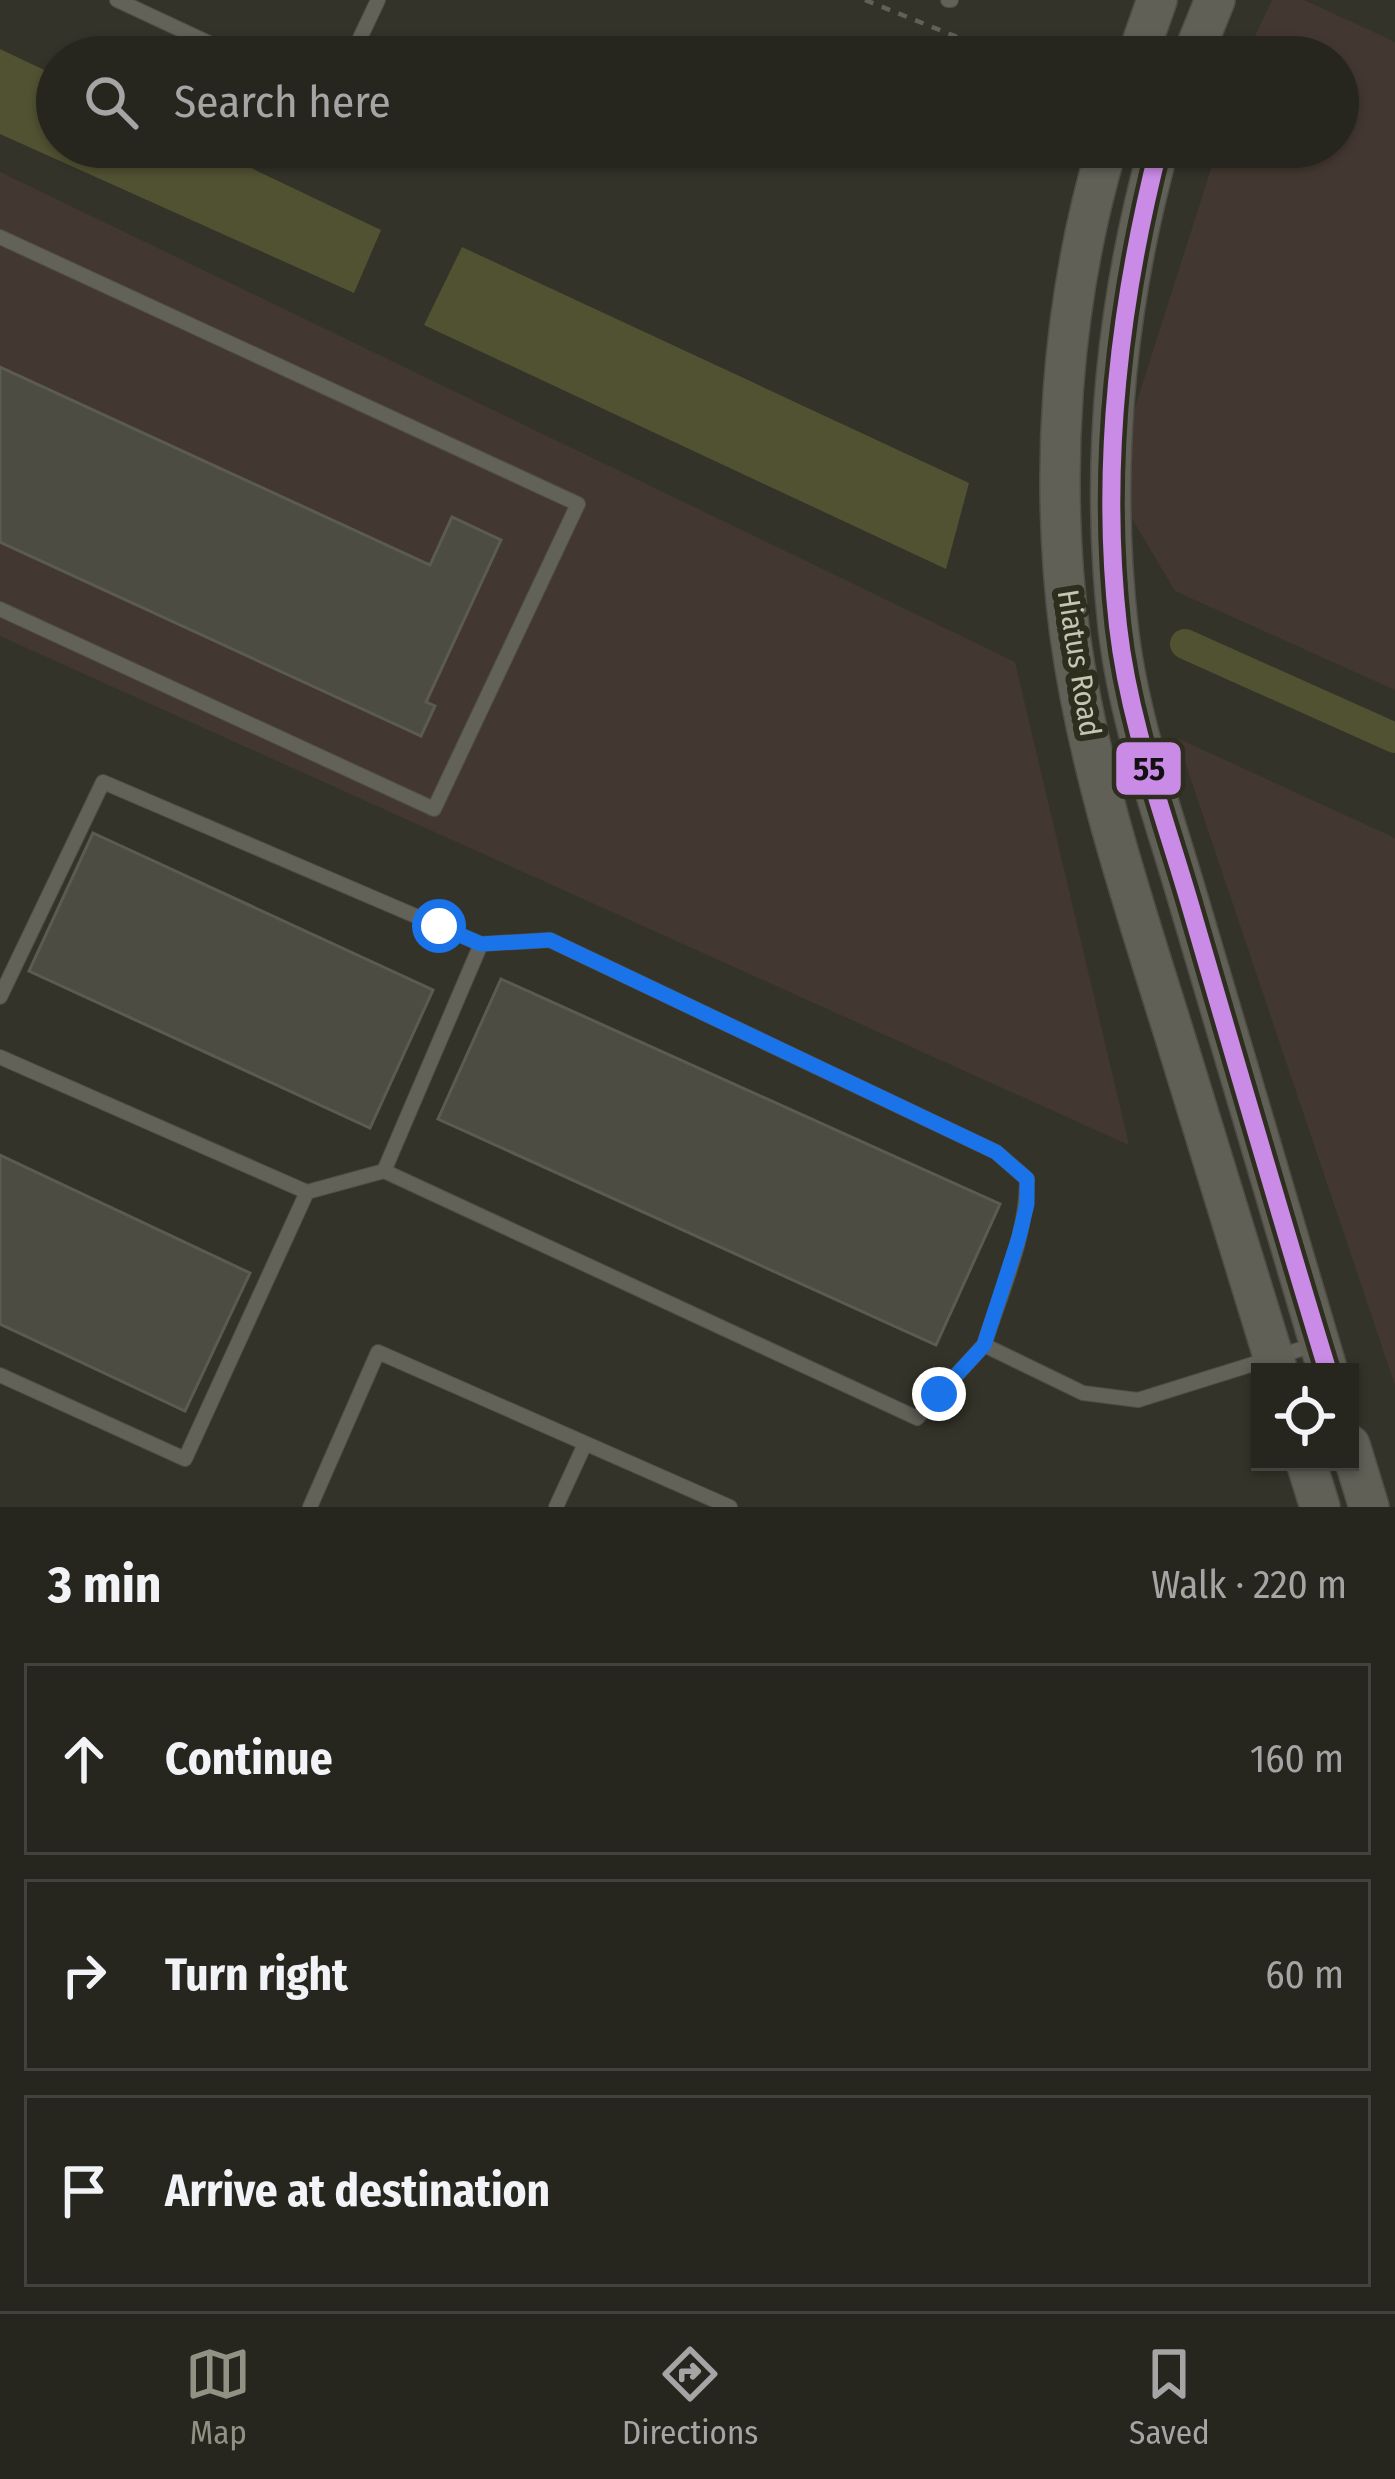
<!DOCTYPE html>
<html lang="en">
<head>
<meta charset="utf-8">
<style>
	:root { --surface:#26261f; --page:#32322c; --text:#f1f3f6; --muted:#a4a5a4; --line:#42433d; --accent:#919283 }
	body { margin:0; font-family:"Fira Sans Condensed",sans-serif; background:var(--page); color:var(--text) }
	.controls { position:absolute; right:36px; bottom:36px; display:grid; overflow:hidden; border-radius:0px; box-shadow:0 3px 9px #0004 }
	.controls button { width:108px; height:108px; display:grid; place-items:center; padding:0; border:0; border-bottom:3px solid var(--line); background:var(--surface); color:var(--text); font:60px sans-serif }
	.stop { position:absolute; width:36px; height:36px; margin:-27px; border:9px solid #1a73e8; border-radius:50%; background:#fff }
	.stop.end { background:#1a73e8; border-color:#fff; box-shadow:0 3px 12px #0008 }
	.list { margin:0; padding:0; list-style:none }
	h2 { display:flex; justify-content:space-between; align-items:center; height:156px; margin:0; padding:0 48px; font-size:51px }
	h2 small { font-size:39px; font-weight:400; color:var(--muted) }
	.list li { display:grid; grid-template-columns:78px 1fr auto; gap:36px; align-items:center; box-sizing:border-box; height:192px; margin:0 24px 24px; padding:0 24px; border:3px solid var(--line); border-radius:0px }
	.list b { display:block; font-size:45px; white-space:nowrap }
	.list em { font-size:39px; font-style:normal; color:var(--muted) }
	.icon { flex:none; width:66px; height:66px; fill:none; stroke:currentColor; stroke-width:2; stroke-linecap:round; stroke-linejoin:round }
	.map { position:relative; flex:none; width:1395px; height:1507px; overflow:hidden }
	.search { position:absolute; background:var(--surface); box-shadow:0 3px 9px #0004; left:36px; right:36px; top:36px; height:132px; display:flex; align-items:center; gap:30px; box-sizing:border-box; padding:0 42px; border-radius:66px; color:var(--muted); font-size:45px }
	.sheet { height:804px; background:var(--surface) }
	nav { display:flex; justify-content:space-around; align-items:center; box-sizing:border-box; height:168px; border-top:3px solid var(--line); background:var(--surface); font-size:33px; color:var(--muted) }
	nav a { display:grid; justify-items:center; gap:6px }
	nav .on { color:var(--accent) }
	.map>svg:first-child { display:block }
</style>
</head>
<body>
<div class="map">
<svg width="1395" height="1507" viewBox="0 0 1395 1507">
	<rect width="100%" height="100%" fill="#333329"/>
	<g fill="#433831">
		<path d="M1272,0H1304L1395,42V690L1175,591L1111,483L1218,147H1338V57H1245Z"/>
		<path d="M0,172L1015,662L1129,1145L0,636Z"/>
		<path d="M1177,738L1395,838V1385Z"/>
	</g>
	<g fill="#515232">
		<path d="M0,49L57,76V147H207L381,230L354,293L0,134Z"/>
		<path d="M462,247L969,483L946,569L424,325Z"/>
	</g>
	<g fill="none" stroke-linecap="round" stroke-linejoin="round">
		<path stroke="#515232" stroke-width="30" d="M1185,644L1395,738"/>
	</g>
	<g fill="#4c4c43" stroke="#5b5b51" stroke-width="3">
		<path d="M0,367L430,565L452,517L501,540L426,702L435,706L421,736L0,542Z"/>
		<path d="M93,833L433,990L370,1128L29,971Z"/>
		<path d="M501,979L1000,1204L936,1345L438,1119Z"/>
		<path d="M0,1155L250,1273L185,1411L0,1324Z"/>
	</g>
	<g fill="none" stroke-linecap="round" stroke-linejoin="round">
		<defs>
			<g id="service">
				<path d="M117,0L239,57"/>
				<path d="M948,0H951"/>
				<path d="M351,57L378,0"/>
				<path d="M0,237L578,504L434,809L0,609"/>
				<path d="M0,997L103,782L481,944"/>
				<path d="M0,1057L307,1192"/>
				<path d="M384,1171L481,944L550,940L996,1152L1027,1179C1027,1236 1001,1292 984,1345"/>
				<path d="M0,1375L185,1459L307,1192L384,1171L917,1418L984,1345L1083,1393L1138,1400L1314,1345"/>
				<path d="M310,1507L378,1352L730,1507"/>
				<path d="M556,1507L585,1444"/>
			</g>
			<g id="secondary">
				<path d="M1137,57L1157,0"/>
				<path d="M1192,57L1215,0"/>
				<path d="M1107,147C1061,302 1049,474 1070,635C1089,773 1135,908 1176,1040C1211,1151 1244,1262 1278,1372"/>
				<path d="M1159,147C1116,303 1100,464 1118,626C1128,718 1162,810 1188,899C1234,1057 1280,1215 1328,1372"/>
				<path d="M1350,1445L1369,1507"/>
				<path d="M1306,1462L1320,1507"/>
			</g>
		</defs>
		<use href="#service" stroke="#4e4e47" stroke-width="16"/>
		<use href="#secondary" stroke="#4e4e47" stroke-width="42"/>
		<path stroke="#616059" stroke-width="4.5" stroke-dasharray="9 9" stroke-linecap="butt" d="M865,0L1007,57"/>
		<use href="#service" stroke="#626259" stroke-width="14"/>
		<use href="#secondary" stroke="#606057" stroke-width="39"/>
		<defs>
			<path id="bus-1" d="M1159,147C1119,304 1100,464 1118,626C1129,723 1164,815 1191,908C1236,1063 1281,1218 1328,1372"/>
		</defs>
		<use href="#bus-1" stroke="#2d2e1d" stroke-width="27"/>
		<use href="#bus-1" stroke="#ca8be6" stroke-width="18"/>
	</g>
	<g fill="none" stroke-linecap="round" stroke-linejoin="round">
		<path stroke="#1a73e8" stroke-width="15" d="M439,926L481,944L550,940L996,1152L1027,1179V1204L1019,1237L984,1345L939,1394"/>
	</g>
	<g text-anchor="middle" stroke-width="12" stroke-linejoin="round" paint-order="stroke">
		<g font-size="30" fill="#c4c5b3" stroke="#2d2e1d">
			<text transform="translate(1079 663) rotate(81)" y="10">Hiatus Road</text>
		</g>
	</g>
	<rect stroke="#2d2e1d" stroke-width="4.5" x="1114" y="740" width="69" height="57" rx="12" fill="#ca8be6"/>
	<g font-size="33" text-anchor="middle" font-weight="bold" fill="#111">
		<text x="1149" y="780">55</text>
	</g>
</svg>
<div class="controls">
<button><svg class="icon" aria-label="locate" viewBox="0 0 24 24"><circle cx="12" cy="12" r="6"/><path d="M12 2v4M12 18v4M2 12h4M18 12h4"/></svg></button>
</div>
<div class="stop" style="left:439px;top:926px"></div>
<div class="stop end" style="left:939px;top:1394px"></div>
<div class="search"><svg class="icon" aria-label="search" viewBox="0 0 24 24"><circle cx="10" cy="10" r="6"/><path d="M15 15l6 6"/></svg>Search here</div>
</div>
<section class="sheet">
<h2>3 min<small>Walk · 220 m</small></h2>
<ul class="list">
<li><svg class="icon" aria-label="ahead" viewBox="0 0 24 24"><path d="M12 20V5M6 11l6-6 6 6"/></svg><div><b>Continue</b></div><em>160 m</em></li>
<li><svg class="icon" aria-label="right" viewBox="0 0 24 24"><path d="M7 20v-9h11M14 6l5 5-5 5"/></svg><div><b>Turn right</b></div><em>60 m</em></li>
<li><svg class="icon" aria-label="arrive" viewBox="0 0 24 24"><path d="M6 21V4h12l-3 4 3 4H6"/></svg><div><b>Arrive at destination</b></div></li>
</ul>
</section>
<nav>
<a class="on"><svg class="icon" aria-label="map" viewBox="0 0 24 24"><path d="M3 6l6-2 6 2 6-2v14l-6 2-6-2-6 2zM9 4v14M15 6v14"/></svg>Map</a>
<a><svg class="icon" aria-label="directions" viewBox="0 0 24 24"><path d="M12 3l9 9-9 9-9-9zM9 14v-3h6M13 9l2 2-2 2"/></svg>Directions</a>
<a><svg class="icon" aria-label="saved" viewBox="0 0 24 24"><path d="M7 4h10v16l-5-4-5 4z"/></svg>Saved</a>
</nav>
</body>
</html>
